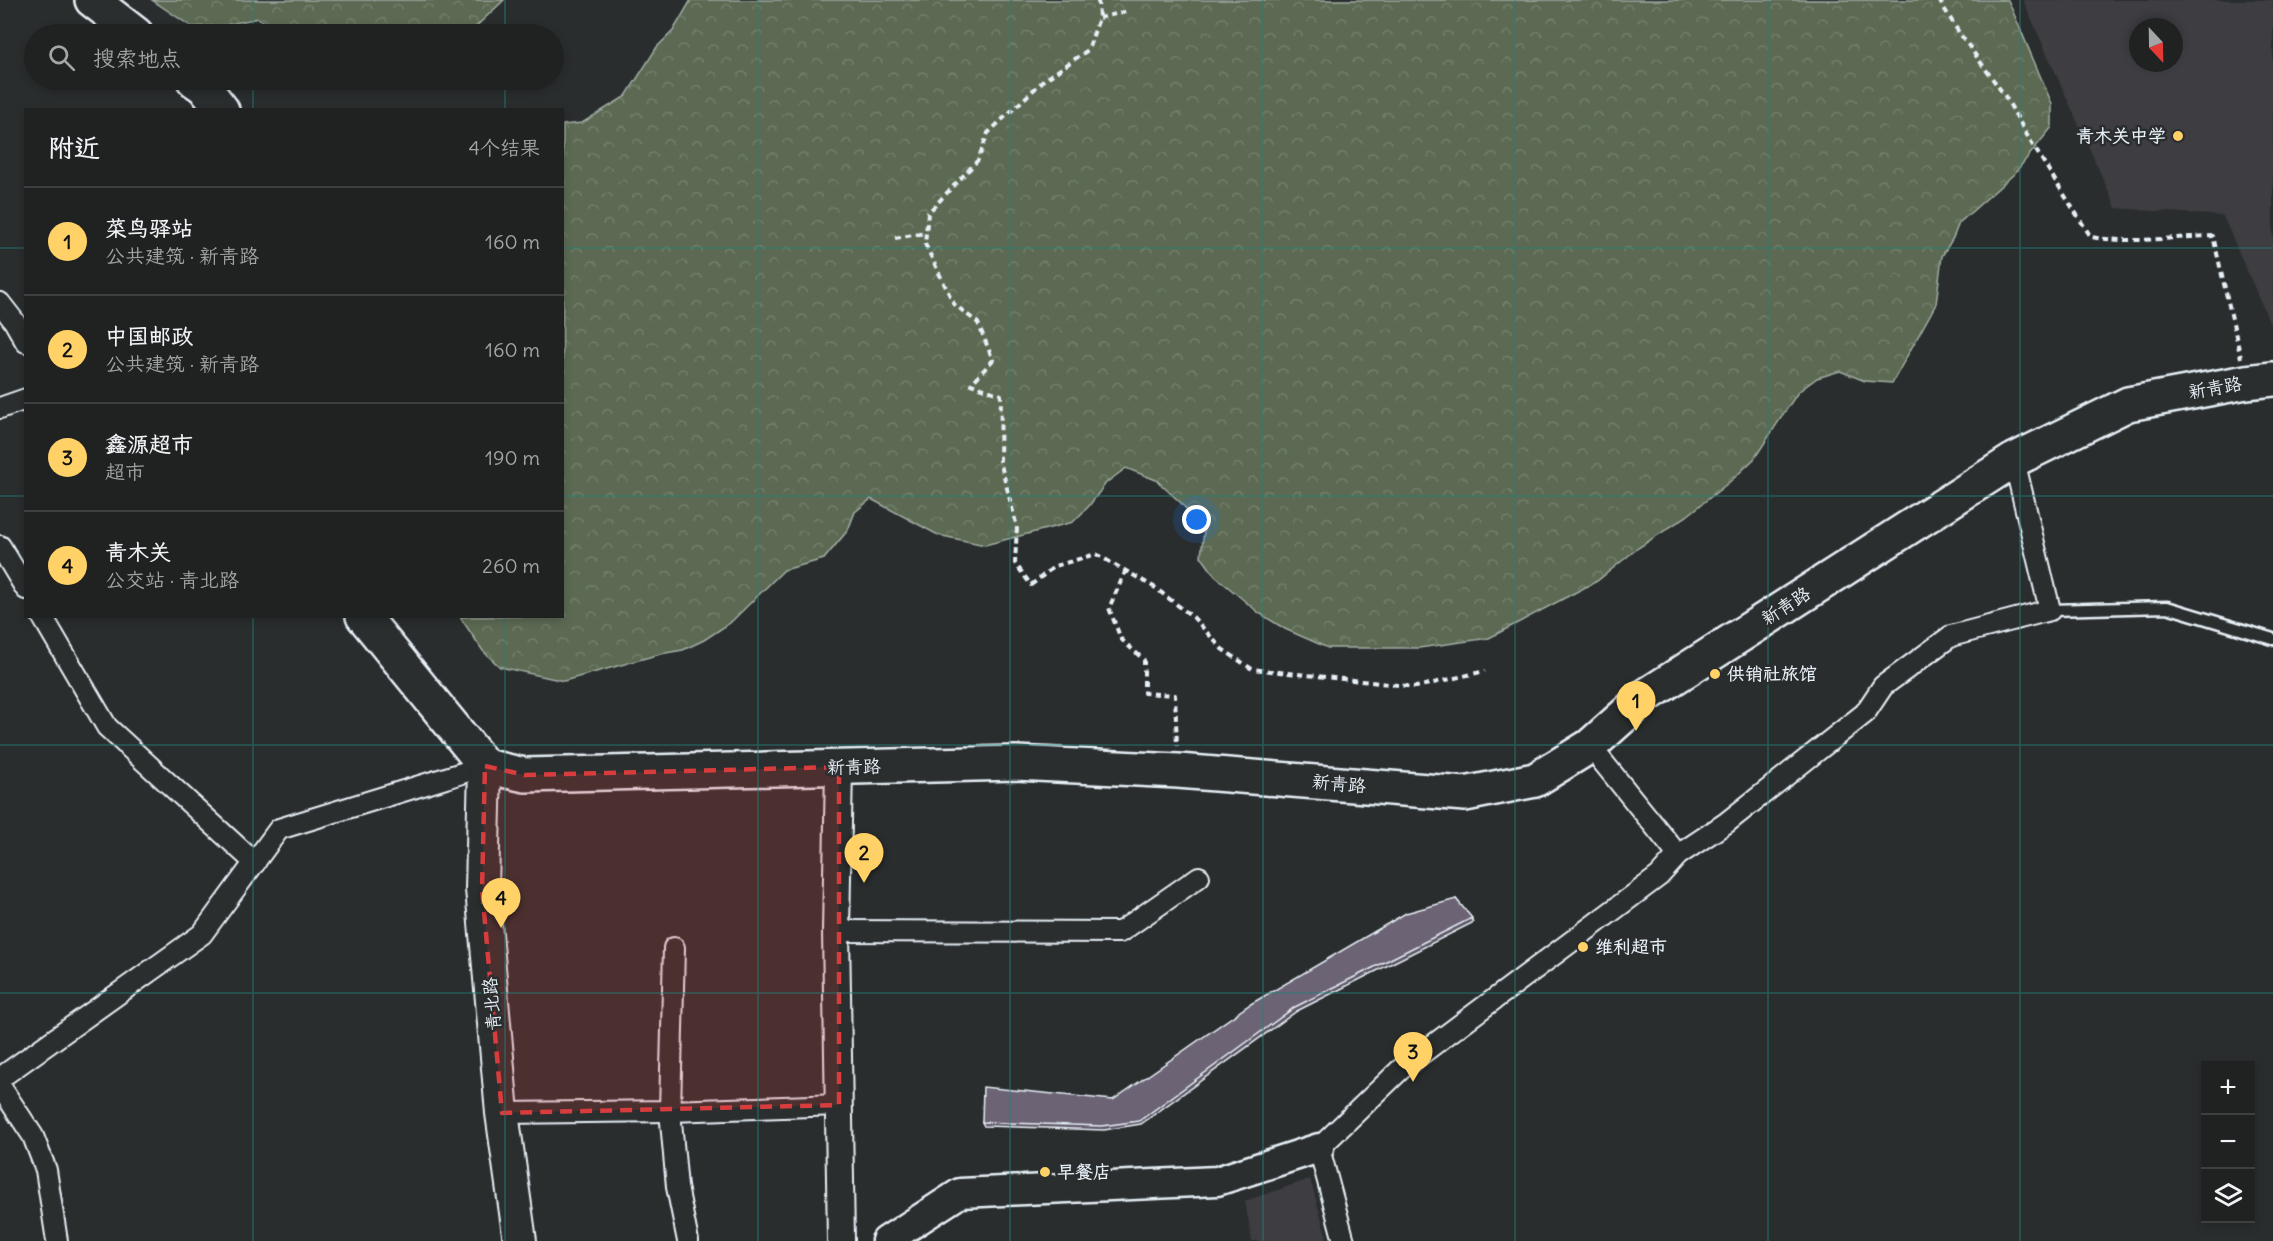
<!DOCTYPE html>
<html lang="zh">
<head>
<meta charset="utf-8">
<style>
	:root { --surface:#202222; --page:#282a2a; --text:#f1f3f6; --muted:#a2a4a5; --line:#3d3f40; --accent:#ffd166 }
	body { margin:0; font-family:Delius,"LXGW WenKai TC",sans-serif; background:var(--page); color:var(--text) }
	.controls { position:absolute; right:18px; bottom:18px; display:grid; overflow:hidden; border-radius:0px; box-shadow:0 3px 9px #0003 }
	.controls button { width:54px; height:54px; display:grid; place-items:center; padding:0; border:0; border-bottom:2px solid var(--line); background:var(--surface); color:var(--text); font:30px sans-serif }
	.compass { position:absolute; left:2129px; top:18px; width:54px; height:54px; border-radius:50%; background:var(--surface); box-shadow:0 3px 9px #0003; rotate:158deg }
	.you { position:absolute; left:1197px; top:520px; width:21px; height:21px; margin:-15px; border:4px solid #fff; border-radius:50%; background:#1a73e8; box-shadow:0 0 0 9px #1a73e833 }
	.badge { display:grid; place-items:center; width:39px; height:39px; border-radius:50%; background:var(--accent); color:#111; font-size:20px; font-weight:700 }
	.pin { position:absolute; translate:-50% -50px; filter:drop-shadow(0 2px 3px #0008) }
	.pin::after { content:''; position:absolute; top:32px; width:21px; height:18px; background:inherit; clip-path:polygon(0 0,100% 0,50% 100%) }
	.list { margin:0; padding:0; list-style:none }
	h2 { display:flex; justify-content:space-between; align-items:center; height:78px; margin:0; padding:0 24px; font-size:26px }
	h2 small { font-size:20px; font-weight:400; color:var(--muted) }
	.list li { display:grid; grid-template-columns:39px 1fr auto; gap:18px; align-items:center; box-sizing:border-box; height:108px; padding:0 24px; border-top:2px solid var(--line) }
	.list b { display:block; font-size:22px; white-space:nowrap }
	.list p { margin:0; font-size:20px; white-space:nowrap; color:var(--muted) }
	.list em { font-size:20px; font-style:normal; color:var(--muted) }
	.icon { flex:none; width:33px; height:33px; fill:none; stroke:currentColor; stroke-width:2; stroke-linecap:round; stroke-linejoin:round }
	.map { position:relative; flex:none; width:2273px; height:1241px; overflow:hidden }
	.search { position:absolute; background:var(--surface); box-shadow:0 3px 9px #0003; left:24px; top:24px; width:540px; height:66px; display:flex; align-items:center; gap:15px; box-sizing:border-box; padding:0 21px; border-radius:33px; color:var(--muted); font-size:22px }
	.panel { position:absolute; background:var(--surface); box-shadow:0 3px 9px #0003; left:24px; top:108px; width:540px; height:510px; border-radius:0px }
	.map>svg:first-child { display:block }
</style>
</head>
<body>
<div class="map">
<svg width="2273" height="1241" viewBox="0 0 2273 1241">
	<defs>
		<pattern id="forest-crowns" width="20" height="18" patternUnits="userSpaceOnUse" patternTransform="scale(1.5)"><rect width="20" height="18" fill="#5c6a52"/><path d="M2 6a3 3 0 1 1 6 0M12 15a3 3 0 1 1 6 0" fill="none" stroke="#73806c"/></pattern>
	</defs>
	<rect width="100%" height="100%" fill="#2a2d2e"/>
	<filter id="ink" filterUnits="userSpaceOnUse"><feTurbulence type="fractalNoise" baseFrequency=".0167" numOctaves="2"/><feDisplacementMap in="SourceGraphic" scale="12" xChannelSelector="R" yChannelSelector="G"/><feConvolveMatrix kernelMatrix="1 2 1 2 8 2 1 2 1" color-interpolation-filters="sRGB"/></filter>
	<g filter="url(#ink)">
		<g fill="#3e3e43" fill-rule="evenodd">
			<path d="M2023,0H2273V330L2223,216L2116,208ZM2138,27H2174V63H2138Z"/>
			<path d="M1310,1179L1328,1241H1252L1245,1201Z"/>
		</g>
		<g fill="url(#forest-crowns)" stroke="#a2aea5" stroke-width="1.5">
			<path d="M152,0H504L468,34H277L258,18L226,25L192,27Z"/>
			<path d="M691,0H2008L2052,104V127L2014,174L1959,223L1953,238L1942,256L1936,304L1892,383L1865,381L1840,371L1817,378L1798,392L1754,459L1733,479L1687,516L1638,548L1597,581L1489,638L1419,648H1328L1285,629L1259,613L1215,576L1201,556L1204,530L1181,503L1156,480L1126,468L1106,483L1089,506L1073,522L985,545L938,535L871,499L855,512L848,530L824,559L784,570L730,623L704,640L683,650L660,654L564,681L500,667L483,651L460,617L562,616L563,125L582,123L626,96L657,47L673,31Z"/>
		</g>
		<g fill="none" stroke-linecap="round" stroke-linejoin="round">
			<defs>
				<path id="service" d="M2050,610L2167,607L2273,639"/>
				<g id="minor">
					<path d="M0,303L14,321L26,342"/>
					<path d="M0,408L26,399"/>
					<path d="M0,546L26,589"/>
					<path d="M42,616L107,727L255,863"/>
					<path d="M1590,746L1678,855"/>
					<path d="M836,931L1120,932L1199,877"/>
					<path d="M674,948L670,1111L677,1187L688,1241"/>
					<path d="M0,1078L202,934L279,829L485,766"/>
					<path d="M0,1086L33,1136L46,1170L57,1241"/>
					<path d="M502,1113L670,1111L839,1105"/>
					<path d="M1344,1241L1319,1148L1401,1069L1659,876L1678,855L1726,823L1865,713L1883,686L1951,636L2050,610L2014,460"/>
				</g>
				<path id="tertiary" d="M839,767L836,931L841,1241"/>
				<path id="secondary" d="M886,1241L960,1193L1217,1181L1319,1148"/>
				<path id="primary" d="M485,766L482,889L502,1113L520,1241"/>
				<g id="trunk">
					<path d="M92,0L136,34"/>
					<path d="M194,80L204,87L222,110"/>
					<path d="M363,616L485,766L525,775L1016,763L1178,771L1465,794L1535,780L1590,746L1647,695L2014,460L2128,404L2246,382L2273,379"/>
				</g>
			</defs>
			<use href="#service" stroke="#e8f1f8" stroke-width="15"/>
			<use href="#minor" stroke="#e8f1f8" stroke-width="24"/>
			<use href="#tertiary" stroke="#e8f1f8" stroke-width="30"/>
			<use href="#secondary" stroke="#e8f1f8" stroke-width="33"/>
			<use href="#primary" stroke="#e8f1f8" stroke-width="36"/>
			<use href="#trunk" stroke="#e8f1f8" stroke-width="38"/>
			<g stroke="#e8f1f8" stroke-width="4" stroke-dasharray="6 4.5" stroke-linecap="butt">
				<path d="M1098,0L1099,18L1088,50L1043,81L988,133L978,160L928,213L925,244L954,304L978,323L993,360L971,384L1001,395L1000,461L1017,527L1015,563L1031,585L1055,566L1096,554L1154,587L1193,617L1222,649L1252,669L1416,687L1485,671"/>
				<path d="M1939,0L1958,31L2005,96L2032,144L2091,237C2131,244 2172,237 2213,236L2241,358"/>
				<path d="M1099,18L1128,11"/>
				<path d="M895,238L926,233"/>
				<path d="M1126,570L1109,608L1121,639L1144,660V693L1175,695L1177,746"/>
			</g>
			<use href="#service" stroke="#2a2d2e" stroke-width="10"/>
			<use href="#minor" stroke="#2a2d2e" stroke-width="20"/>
			<use href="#tertiary" stroke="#2a2d2e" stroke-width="26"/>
			<use href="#secondary" stroke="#2a2d2e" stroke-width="28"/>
			<use href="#primary" stroke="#2a2d2e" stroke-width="32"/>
			<use href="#trunk" stroke="#2a2d2e" stroke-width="33"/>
		</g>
		<path fill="#5d5665" stroke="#e8f1f8" stroke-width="1.5" d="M1456,899L1474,922L1297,1011L1141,1124L1104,1130L984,1126L982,1122L1113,1100Z"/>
		<path fill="#6c6475" stroke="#e8f1f8" stroke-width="1.5" d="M1456,899L1472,918L1295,1007L1139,1121L1102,1126L982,1122L983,1087L1113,1100L1249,1005L1406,913Z"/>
	</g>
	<path fill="#d83c3d" fill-opacity="0.2" stroke="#d83c3d" stroke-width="4.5" stroke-dasharray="12 8" stroke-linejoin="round" d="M485,766L525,775L839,767V1105L502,1113L482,889Z"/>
	<path fill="none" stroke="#25827c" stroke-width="1.5" stroke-opacity="0.55" d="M253,0V34M505,0V34M758,0V1241M1010,0V1241M1263,0V1241M1515,0V1241M1768,0V1241M2020,0V1241M253,80V110M505,80V110M0,248H26M562,248H2273M0,496H26M562,496H2273M253,616V1241M505,616V1241M0,745H2273M0,993H2273"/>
	<g fill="#ffd166" stroke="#2a2d2e" stroke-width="2">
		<circle cx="2178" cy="136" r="6"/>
		<circle cx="1715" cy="674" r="6"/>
		<circle cx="1583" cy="947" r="6"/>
		<circle cx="1045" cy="1172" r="6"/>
	</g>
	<g text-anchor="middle" stroke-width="5" stroke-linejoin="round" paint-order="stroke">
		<g font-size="18" font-weight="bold" fill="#e8f1f8" stroke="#2a2d2e" text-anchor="start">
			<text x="2166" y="142" text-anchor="end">青木关中学</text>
			<text x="1727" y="680">供销社旅馆</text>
			<text x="1595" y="953">维利超市</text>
			<text x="1057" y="1178">早餐店</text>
		</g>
		<g font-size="18" fill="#e8f1f8" stroke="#2a2d2e">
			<text transform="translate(2215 388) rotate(-10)" y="6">新青路</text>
			<text transform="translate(1786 606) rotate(-33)" y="6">新青路</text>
			<text transform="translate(854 767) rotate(-1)" y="6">新青路</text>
			<text transform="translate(1339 784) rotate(5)" y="6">新青路</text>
			<text transform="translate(492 1004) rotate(-95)" y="6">青北路</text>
		</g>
	</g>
</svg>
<div class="controls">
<button>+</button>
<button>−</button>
<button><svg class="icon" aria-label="layers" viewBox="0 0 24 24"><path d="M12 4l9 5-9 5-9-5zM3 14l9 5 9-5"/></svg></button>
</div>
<svg class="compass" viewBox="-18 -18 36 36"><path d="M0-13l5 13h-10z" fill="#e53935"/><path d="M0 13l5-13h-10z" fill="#a2a4a5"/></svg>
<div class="you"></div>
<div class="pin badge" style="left:1636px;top:731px">1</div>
<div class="pin badge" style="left:864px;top:883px">2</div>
<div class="pin badge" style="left:1413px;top:1082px">3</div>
<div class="pin badge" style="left:501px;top:928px">4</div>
<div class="search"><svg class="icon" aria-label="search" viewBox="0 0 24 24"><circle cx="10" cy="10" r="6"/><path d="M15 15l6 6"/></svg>搜索地点</div>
<section class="panel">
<h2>附近<small>4个结果</small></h2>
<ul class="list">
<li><span class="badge">1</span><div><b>菜鸟驿站</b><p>公共建筑 · 新青路</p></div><em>160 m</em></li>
<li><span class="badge">2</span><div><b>中国邮政</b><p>公共建筑 · 新青路</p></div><em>160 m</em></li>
<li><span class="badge">3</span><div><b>鑫源超市</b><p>超市</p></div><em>190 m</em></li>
<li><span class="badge">4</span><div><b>青木关</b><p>公交站 · 青北路</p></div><em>260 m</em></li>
</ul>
</section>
</div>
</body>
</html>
